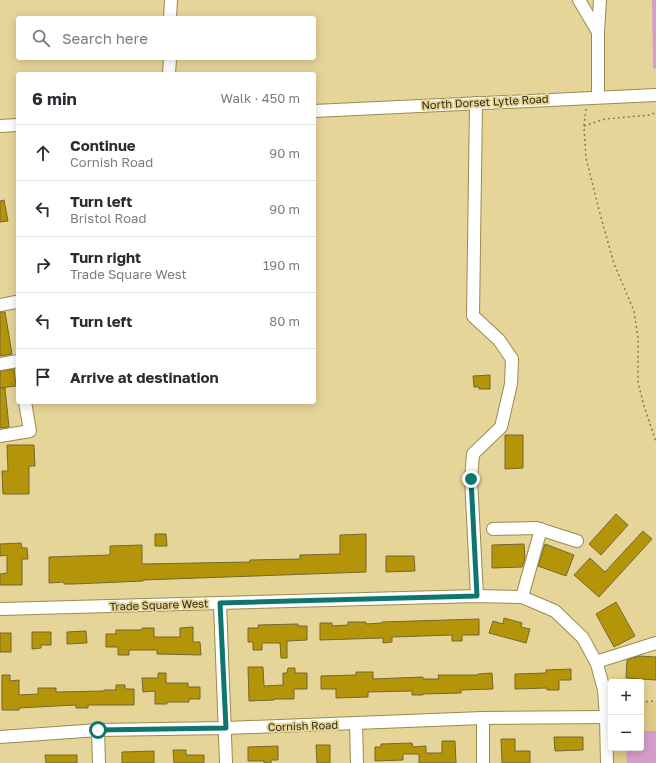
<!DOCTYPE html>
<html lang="en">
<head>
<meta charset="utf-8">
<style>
	:root { --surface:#fff; --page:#f2f2f3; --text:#2b2b33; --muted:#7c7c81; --line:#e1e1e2 }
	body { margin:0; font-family:"Golos Text",sans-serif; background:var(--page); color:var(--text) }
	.controls { position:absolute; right:12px; bottom:12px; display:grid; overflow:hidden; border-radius:4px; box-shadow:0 2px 10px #0003 }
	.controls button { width:36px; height:36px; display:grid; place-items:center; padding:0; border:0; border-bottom:1px solid var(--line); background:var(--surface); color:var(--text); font:20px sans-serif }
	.stop { position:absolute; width:12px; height:12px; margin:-9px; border:3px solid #0f766e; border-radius:50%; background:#fff }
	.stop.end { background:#0f766e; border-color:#fff; box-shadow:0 1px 4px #0008 }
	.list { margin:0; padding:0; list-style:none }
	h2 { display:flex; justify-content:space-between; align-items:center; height:52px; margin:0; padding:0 16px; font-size:17px }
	h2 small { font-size:13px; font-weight:400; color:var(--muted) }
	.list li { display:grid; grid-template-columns:26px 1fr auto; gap:12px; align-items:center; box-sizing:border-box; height:56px; padding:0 16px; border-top:1px solid var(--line) }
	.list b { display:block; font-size:15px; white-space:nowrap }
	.list p { margin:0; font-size:13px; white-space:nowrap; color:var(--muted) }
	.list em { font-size:13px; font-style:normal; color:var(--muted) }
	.icon { flex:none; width:22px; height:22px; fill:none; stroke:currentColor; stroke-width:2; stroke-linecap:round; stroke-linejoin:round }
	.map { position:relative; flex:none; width:656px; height:763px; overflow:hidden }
	.search { position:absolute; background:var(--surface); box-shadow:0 2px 10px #0003; left:16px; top:16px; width:300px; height:44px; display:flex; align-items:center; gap:10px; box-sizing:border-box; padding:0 14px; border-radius:4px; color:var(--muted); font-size:15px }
	.panel { position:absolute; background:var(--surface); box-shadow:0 2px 10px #0003; left:16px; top:72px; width:300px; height:332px; border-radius:4px }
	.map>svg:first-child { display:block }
</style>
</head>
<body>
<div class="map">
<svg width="656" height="763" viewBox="0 0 656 763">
	<rect width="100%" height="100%" fill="#e6d599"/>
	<path fill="#e0cc88" d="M656,701V763H607L611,748H641V702Z"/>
	<g fill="#d69dca">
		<path d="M652,0H656V69L653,68Z"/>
		<path d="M641,731H656V763H627L626,748H641Z"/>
	</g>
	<g fill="#b49509" stroke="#77672d">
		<path d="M4,200L8,221L0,222V201Z"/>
		<path d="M0,312H5L12,354L0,356Z"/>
		<path d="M14,369L16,386L0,388V371Z"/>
		<path d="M490,375V389H479V387H474L473,376Z"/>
		<path d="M0,388H5L9,427L0,428Z"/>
		<path d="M505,435H523V468L505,469Z"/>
		<path d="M7,445H34L35,466H29V494H3L2,471H8Z"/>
		<path d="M616,514L628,525L601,555L589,544Z"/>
		<path d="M643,531L652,539L599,597L574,575L590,558L605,572Z"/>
		<path d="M155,534H166L167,546H155Z"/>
		<path d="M366,534V572L143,580V581L74,584H64V582L49,583V557L110,555V546L142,545V564L250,562V560L300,559V555L340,554V535Z"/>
		<path d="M21,543L22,548H27L28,559H22V585H0V574L7,573V555L0,556V544Z"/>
		<path d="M524,544L525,559L522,567L492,568V545Z"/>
		<path d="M545,544L574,555L566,576L538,566Z"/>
		<path d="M386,556H414L415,571L386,572Z"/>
		<path d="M616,602L635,636L614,647L596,614Z"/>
		<path d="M504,618L522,623L521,627L530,629L526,643L489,633L493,621L503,624Z"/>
		<path d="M479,619V635H462V641H452V635L392,637V642L383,643V638L320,640V623H332V626L348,625V622H366V624L382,623V622Z"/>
		<path d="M298,624V626H307V640L287,641V658H281L280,643H262V650H253V642H248V628H259L258,625Z"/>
		<path d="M193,627V642H200L201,655L157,654V650H129V655H118V647H106V634H116V630H142V628H154V637H180V628Z"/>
		<path d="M86,631L87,643L67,644V632Z"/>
		<path d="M32,632H51V645H41V648L32,649Z"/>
		<rect x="0" y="633" width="11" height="19"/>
		<path d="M639,656L656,657V680L626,678L627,660Z"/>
		<path d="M248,667H263L264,686L283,685V673H287L288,668H295V673H307V689H294V699H274V700L249,701Z"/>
		<path d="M571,669V680H559V690H547V688L515,689V674L546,673V670Z"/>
		<path d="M356,672H373V679L423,677V679H439L438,675H478V674L492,673L493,689L461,690V693L423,694V695H412V691L368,692V697L336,698V689H321V676L356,675Z"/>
		<path d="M158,673H166V683H188V687H200V699H189V702H167V704H155V691L143,692L142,678H158Z"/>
		<path d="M2,675H10V681L19,680V695L38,694V688H56V692L104,691V690H116V685H125V689H134V705H88V708H76V705L56,706L19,708V710H2Z"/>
		<path d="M554,737H583V750L555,751Z"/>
		<path d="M501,739H515V751H530V763H502Z"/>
		<path d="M442,741H455L456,763H419V754H403V760L375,761V747H381V744L412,743L413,747L426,746V753H442Z"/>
		<path d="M316,745H330V763H317Z"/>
		<path d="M278,746V760H271V763H264V761H248V747Z"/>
		<path d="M173,750H186V755H204V763H174Z"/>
		<path d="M154,751V763H122V752Z"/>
		<path d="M45,755H77V763H46Z"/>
	</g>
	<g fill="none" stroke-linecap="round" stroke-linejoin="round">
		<defs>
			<g id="minor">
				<path d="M579,0L598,32"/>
				<path d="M170,18L171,0"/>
				<path d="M169,74L170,58"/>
				<path d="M598,97V32L600,0"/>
				<path d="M476,103L473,316L499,340L512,359L511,384L501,427L473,454L471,479L477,596"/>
				<path d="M314,111L656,95"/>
				<path d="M0,126L18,125"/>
				<path d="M0,305L16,302"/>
				<path d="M0,364L18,361"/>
				<path d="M0,436L30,431L25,402"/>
				<path d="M493,529L536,528L577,541"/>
				<path d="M522,597L541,529"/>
				<path d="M220,603L226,763"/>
				<path d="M0,609L477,596L522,597L555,611L583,638L597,664L604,690L606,717L607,763"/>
				<path d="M596,662L656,643"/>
				<path d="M483,718V763"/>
				<path d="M356,724L357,763"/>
				<path d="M98,730L99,763"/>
				<path d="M0,737L98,730L226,728L483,718L606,717"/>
			</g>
		</defs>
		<use href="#minor" stroke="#9b8a50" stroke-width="14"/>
		<g stroke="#867a51" stroke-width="1.5" stroke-dasharray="2 3" stroke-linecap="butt">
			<path d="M586,109L584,126L586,158L599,210L614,264L634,311L638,338V383L644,406L656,442"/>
			<path d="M584,126L605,119L650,115L656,112"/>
			<path d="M641,702L656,701"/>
		</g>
		<use href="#minor" stroke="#fff" stroke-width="12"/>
	</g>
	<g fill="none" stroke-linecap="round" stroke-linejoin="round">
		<path stroke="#0f766e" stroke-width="5" d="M98,730L226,728L220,603L477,596L471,479"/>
	</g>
	<g text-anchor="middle" stroke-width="4" stroke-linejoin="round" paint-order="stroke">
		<g font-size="11" fill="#302911" stroke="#e6d599">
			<text transform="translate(485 102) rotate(-3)" y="4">North Dorset Lytle Road</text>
			<text transform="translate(159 605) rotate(-2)" y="4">Trade Square West</text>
			<text transform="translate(303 726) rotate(-2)" y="4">Cornish Road</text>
		</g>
	</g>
</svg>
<div class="controls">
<button>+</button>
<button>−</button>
</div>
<div class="stop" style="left:98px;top:730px"></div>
<div class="stop end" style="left:471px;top:479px"></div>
<div class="search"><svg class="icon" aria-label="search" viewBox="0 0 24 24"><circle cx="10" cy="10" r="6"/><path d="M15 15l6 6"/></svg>Search here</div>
<section class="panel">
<h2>6 min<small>Walk · 450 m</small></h2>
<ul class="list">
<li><svg class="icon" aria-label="ahead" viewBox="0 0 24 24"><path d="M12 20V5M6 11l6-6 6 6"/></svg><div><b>Continue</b><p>Cornish Road</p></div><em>90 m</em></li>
<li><svg class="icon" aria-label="left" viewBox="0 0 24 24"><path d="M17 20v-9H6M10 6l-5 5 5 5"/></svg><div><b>Turn left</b><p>Bristol Road</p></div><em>90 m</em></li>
<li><svg class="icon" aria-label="right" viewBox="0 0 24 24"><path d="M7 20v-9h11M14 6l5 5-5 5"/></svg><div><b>Turn right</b><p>Trade Square West</p></div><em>190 m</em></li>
<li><svg class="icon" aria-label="left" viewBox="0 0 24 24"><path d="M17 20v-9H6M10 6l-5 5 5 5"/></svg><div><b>Turn left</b></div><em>80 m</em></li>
<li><svg class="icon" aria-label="arrive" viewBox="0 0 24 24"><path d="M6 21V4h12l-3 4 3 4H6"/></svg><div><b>Arrive at destination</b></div></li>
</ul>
</section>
</div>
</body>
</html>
